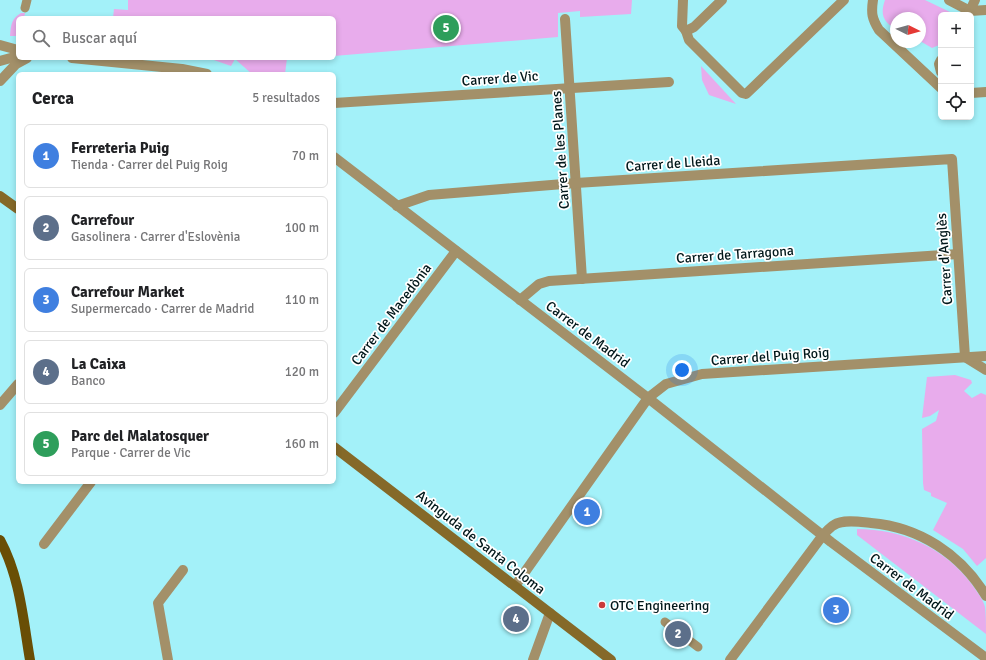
<!DOCTYPE html>
<html lang="es">
<head>
<meta charset="utf-8">
<style>
	:root { --surface:#fff; --page:#f2f2f2; --text:#202124; --muted:#757577; --line:#e0e0e0; --accent:#0f766e }
	body { margin:0; font-family:Signika,sans-serif; background:var(--page); color:var(--text) }
	.controls { position:absolute; right:12px; top:12px; display:grid; overflow:hidden; border-radius:6px; box-shadow:0 2px 6px #0003 }
	.controls button { width:36px; height:36px; display:grid; place-items:center; padding:0; border:0; border-bottom:1px solid var(--line); background:var(--surface); color:var(--text); font:20px sans-serif }
	.compass { position:absolute; left:890px; top:12px; width:36px; height:36px; border-radius:50%; background:var(--surface); box-shadow:0 2px 6px #0003; rotate:95deg }
	.you { position:absolute; left:682px; top:370px; width:14px; height:14px; margin:-10px; border:3px solid #fff; border-radius:50%; background:#1a73e8; box-shadow:0 0 0 6px #1a73e833 }
	.badge { display:grid; place-items:center; width:26px; height:26px; border-radius:50%; background:var(--accent); color:#fff; font-size:13px; font-weight:700 }
	.pin { position:absolute; translate:-50% -50%; border:2px solid #fff; box-shadow:0 1px 4px #0006 }
	.list { margin:0; padding:0; list-style:none }
	h2 { display:flex; justify-content:space-between; align-items:center; height:52px; margin:0; padding:0 16px; font-size:17px }
	h2 small { font-size:13px; font-weight:400; color:var(--muted) }
	.list li { display:grid; grid-template-columns:26px 1fr auto; gap:12px; align-items:center; box-sizing:border-box; height:64px; margin:0 8px 8px; padding:0 8px; border:1px solid var(--line); border-radius:6px }
	.list b { display:block; font-size:15px; white-space:nowrap }
	.list p { margin:0; font-size:13px; white-space:nowrap; color:var(--muted) }
	.list em { font-size:13px; font-style:normal; color:var(--muted) }
	.icon { flex:none; width:22px; height:22px; fill:none; stroke:currentColor; stroke-width:2; stroke-linecap:round; stroke-linejoin:round }
	.map { position:relative; flex:none; width:986px; height:660px; overflow:hidden }
	.search { position:absolute; background:var(--surface); box-shadow:0 2px 6px #0003; left:16px; top:16px; width:320px; height:44px; display:flex; align-items:center; gap:10px; box-sizing:border-box; padding:0 14px; border-radius:6px; color:var(--muted); font-size:15px }
	.panel { position:absolute; background:var(--surface); box-shadow:0 2px 6px #0003; left:16px; top:72px; width:320px; height:412px; border-radius:6px }
	.map>svg:first-child { display:block }
</style>
</head>
<body>
<div class="map">
<svg width="986" height="660" viewBox="0 0 986 660">
	<rect width="100%" height="100%" fill="#a3f1f9"/>
	<g fill="#e8acec">
		<path d="M128,0H632L631,14L580,17V11L558,13V37L334,56V18H113L114,9L128,10Z"/>
		<path d="M885,0H925L950,12L951,15H941V41L939,45L932,48L920,41V18H896V29C883,22 880,14 885,0Z"/>
		<path d="M21,13H25L24,18H18V36H10C11,25 11,19 21,13Z"/>
		<path d="M208,58H287L285,74H252L235,59L231,66Z"/>
		<path d="M701,66L736,104L709,95L702,80Z"/>
		<path d="M955,375L971,380L972,383L964,391L972,398L981,393L986,395V558L977,566L963,549L933,530L947,503L931,496V493L924,490L923,483L922,429L936,421L939,410L930,416L922,418L927,377Z"/>
		<path d="M857,529C902,529 946,548 973,586C977,592 983,599 985,607C986,614 986,626 986,634L857,535Z"/>
	</g>
	<g fill="none" stroke-linecap="round" stroke-linejoin="round">
		<g stroke="#a39069" stroke-width="9">
			<path d="M25,8L27,0"/>
			<path d="M665,622L698,647"/>
		</g>
		<g stroke="#a39069" stroke-width="10">
			<path d="M683,0L682,26L686,31L694,27L722,0"/>
			<path d="M873,0C871,13 872,19 879,30L941,88"/>
			<path d="M949,0L970,11"/>
			<path d="M970,11L986,10"/>
			<path d="M968,15L975,0"/>
			<path d="M565,19L582,279"/>
			<path d="M686,31L689,40L742,93L746,94L844,0"/>
			<path d="M0,45L18,50"/>
			<path d="M72,58L182,69L207,74"/>
			<path d="M941,60L939,64L941,72"/>
			<path d="M0,61L18,56"/>
			<path d="M0,81L16,64L27,58"/>
			<path d="M971,93L986,92"/>
			<path d="M334,103L669,82"/>
			<path d="M334,157L648,398L831,542L986,658"/>
			<path d="M397,206L429,195L576,183L952,159L965,357L986,370"/>
			<path d="M520,300L539,284L549,281L958,254"/>
			<path d="M0,405L18,384"/>
			<path d="M334,413L456,251"/>
			<path d="M44,544L91,482"/>
			<path d="M515,586L648,398L666,384L702,374L986,356"/>
			<path d="M168,660L158,603L183,570"/>
			<path d="M533,660L550,613"/>
			<path d="M730,660L823,535C826,532 830,527 834,525C843,519 861,522 871,523C919,527 961,554 986,596"/>
		</g>
		<g stroke="#856929" stroke-width="10">
			<path d="M0,196L18,209"/>
			<path d="M334,447L611,660"/>
		</g>
		<path stroke="#694e05" stroke-width="10" d="M0,540C20,577 23,619 30,660"/>
	</g>
	<circle fill="#ca3b3c" stroke="#fff" stroke-width="1.5" cx="602" cy="605" r="4"/>
	<g text-anchor="middle" stroke-width="3.5" stroke-linejoin="round" paint-order="stroke">
		<g font-size="14" fill="#01171a" stroke="#fff">
			<text transform="translate(500 78) rotate(-4)" y="5">Carrer de Vic</text>
			<text transform="translate(560 150) rotate(-94)" y="5">Carrer de les Planes</text>
			<text transform="translate(673 163) rotate(-4)" y="5">Carrer de Lleida</text>
			<text transform="translate(735 254) rotate(-4)" y="5">Carrer de Tarragona</text>
			<text transform="translate(944 259) rotate(-94)" y="5">Carrer d'Anglès</text>
			<text transform="translate(391 314) rotate(-53)" y="5">Carrer de Macedònia</text>
			<text transform="translate(588 334) rotate(37)" y="5">Carrer de Madrid</text>
			<text transform="translate(770 356) rotate(-4)" y="5">Carrer del Puig Roig</text>
			<text transform="translate(481 542) rotate(38)" y="5">Avinguda de Santa Coloma</text>
			<text transform="translate(912 586) rotate(37)" y="5">Carrer de Madrid</text>
		</g>
		<g font-size="14" fill="#01171a" stroke="#fff" text-anchor="start">
			<text x="610" y="610">OTC Engineering</text>
		</g>
	</g>
</svg>
<div class="controls">
<button>+</button>
<button>−</button>
<button><svg class="icon" aria-label="locate" viewBox="0 0 24 24"><circle cx="12" cy="12" r="6"/><path d="M12 2v4M12 18v4M2 12h4M18 12h4"/></svg></button>
</div>
<svg class="compass" viewBox="-18 -18 36 36"><path d="M0-13l5 13h-10z" fill="#e53935"/><path d="M0 13l5-13h-10z" fill="#757577"/></svg>
<div class="you"></div>
<div class="pin badge" style="left:587px;top:512px;background:#3f7fe0">1</div>
<div class="pin badge" style="left:678px;top:634px;background:#5c6f8a">2</div>
<div class="pin badge" style="left:836px;top:610px;background:#3f7fe0">3</div>
<div class="pin badge" style="left:516px;top:619px;background:#5c6f8a">4</div>
<div class="pin badge" style="left:446px;top:28px;background:#2e9e5b">5</div>
<div class="search"><svg class="icon" aria-label="search" viewBox="0 0 24 24"><circle cx="10" cy="10" r="6"/><path d="M15 15l6 6"/></svg>Buscar aquí</div>
<section class="panel">
<h2>Cerca<small>5 resultados</small></h2>
<ul class="list">
<li><span class="badge" style="background:#3f7fe0">1</span><div><b>Ferreteria Puig</b><p>Tienda · Carrer del Puig Roig</p></div><em>70 m</em></li>
<li><span class="badge" style="background:#5c6f8a">2</span><div><b>Carrefour</b><p>Gasolinera · Carrer d'Eslovènia</p></div><em>100 m</em></li>
<li><span class="badge" style="background:#3f7fe0">3</span><div><b>Carrefour Market</b><p>Supermercado · Carrer de Madrid</p></div><em>110 m</em></li>
<li><span class="badge" style="background:#5c6f8a">4</span><div><b>La Caixa</b><p>Banco</p></div><em>120 m</em></li>
<li><span class="badge" style="background:#2e9e5b">5</span><div><b>Parc del Malatosquer</b><p>Parque · Carrer de Vic</p></div><em>160 m</em></li>
</ul>
</section>
</div>
</body>
</html>
